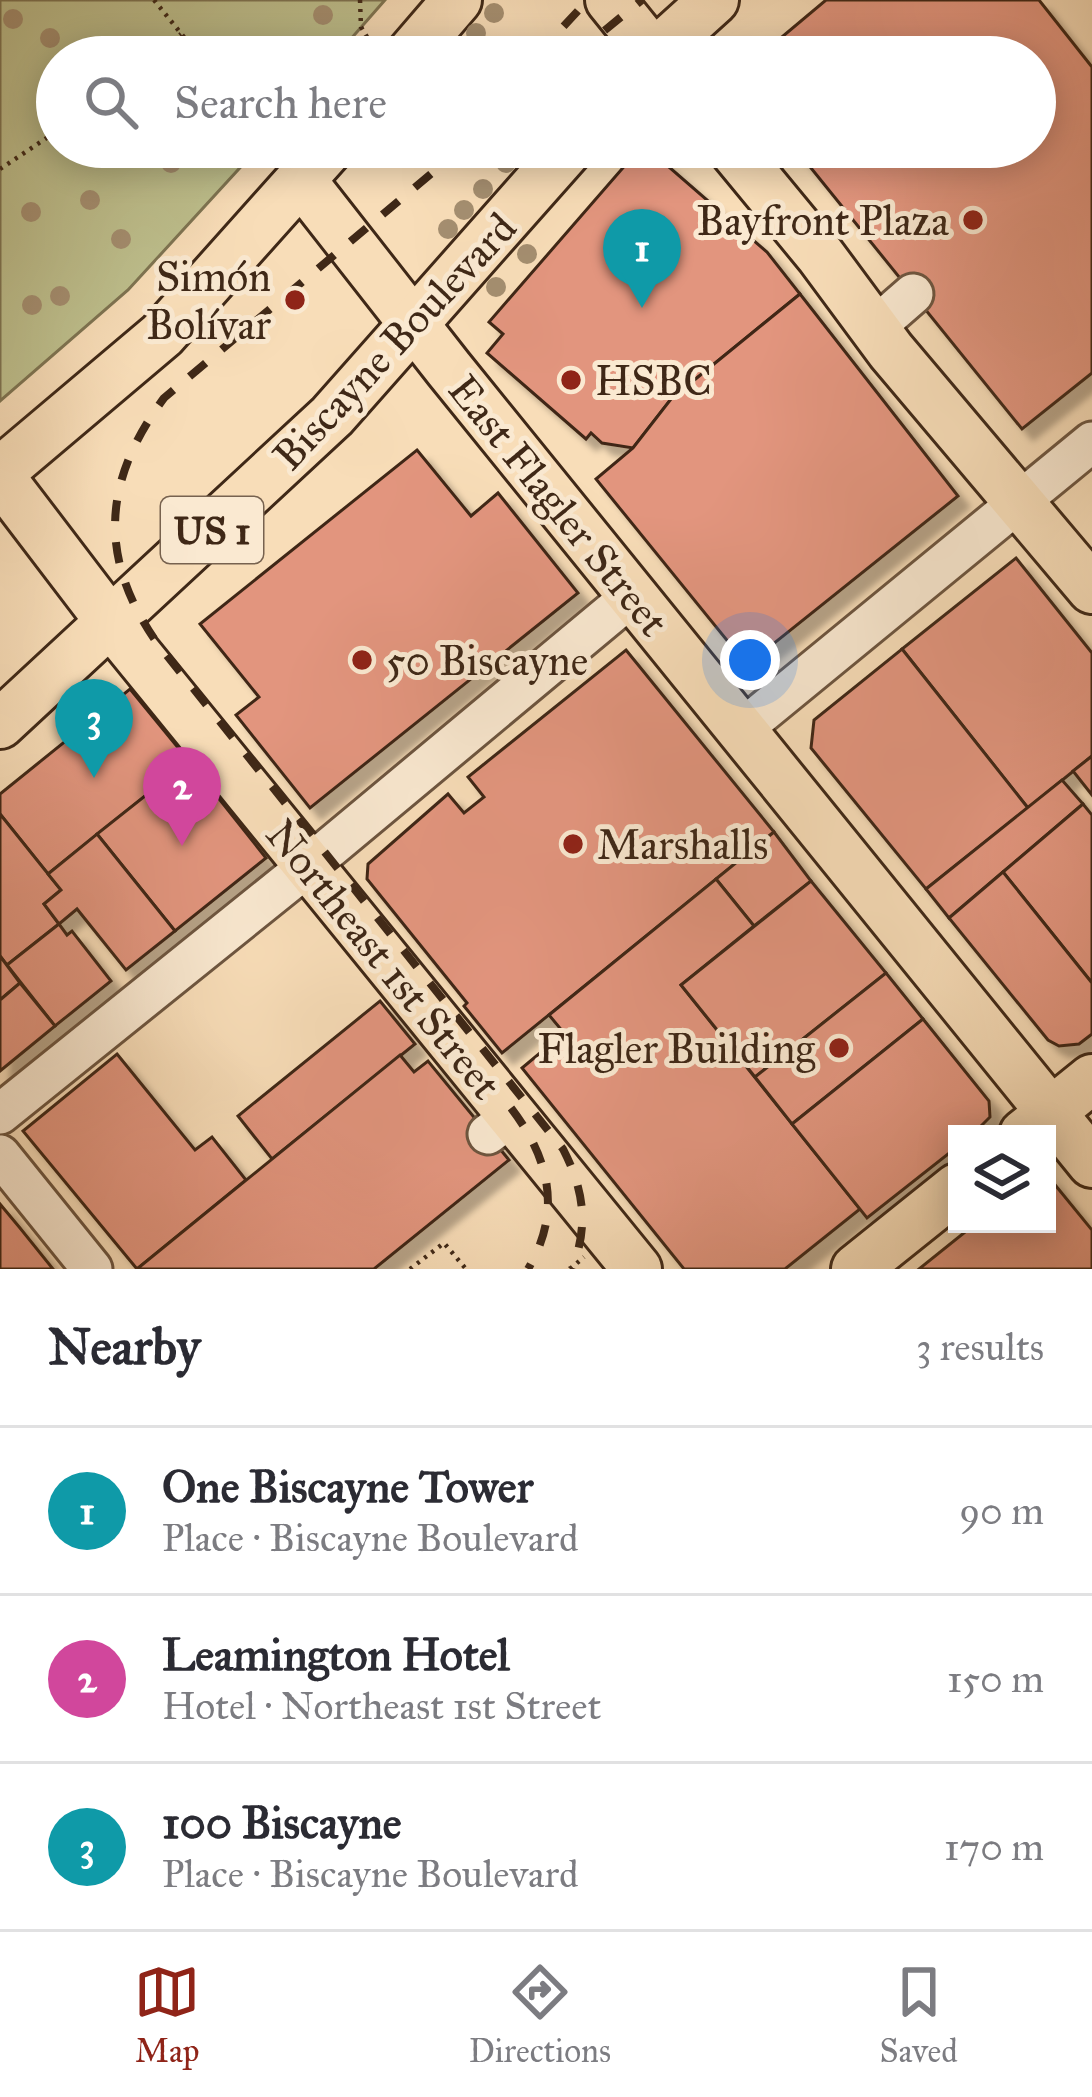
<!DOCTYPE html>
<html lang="en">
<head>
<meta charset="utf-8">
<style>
	:root { --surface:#fff; --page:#f7f7f7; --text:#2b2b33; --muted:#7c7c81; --line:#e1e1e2; --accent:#8f2418 }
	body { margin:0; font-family:"IM FELL Great Primer",serif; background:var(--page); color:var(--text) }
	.controls { position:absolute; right:36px; bottom:36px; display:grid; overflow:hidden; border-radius:0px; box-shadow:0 6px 30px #0003 }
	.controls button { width:108px; height:108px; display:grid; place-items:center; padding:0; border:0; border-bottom:3px solid var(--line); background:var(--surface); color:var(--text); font:60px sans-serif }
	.you { position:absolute; left:750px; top:660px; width:42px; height:42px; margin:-30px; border:9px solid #fff; border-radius:50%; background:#1a73e8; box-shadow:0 0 0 18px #1a73e833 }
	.badge { display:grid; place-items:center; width:78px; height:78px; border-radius:50%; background:var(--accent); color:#fff; font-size:39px; font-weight:700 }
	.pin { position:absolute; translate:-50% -99px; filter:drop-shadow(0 3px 6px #0008) }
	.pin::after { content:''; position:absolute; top:63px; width:42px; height:36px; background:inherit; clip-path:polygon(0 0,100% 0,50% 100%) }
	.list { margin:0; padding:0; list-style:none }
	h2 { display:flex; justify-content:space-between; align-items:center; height:156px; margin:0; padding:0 48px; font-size:51px }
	h2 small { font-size:39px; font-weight:400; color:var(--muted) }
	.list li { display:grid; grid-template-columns:78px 1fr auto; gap:36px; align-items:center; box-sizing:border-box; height:168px; padding:0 48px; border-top:3px solid var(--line) }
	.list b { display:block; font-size:45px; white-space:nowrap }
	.list p { margin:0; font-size:39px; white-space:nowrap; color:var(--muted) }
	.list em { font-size:39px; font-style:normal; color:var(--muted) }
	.icon { flex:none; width:66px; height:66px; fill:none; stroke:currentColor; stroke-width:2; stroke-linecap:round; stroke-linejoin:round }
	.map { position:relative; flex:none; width:1092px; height:1269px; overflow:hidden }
	.search { position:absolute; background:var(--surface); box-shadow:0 6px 30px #0003; left:36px; right:36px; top:36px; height:132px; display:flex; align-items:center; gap:30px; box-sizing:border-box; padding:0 42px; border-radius:66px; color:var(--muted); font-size:45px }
	.sheet { height:660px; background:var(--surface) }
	nav { display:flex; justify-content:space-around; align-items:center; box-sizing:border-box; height:168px; border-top:3px solid var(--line); background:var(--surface); font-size:33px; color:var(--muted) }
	nav a { display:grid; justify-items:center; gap:6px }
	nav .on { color:var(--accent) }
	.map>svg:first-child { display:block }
</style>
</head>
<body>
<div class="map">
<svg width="1092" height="1269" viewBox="0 0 1092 1269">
	<defs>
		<filter id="shadow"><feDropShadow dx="11" dy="11" stdDeviation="3" flood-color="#0004"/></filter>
	</defs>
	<rect width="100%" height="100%" fill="#f8ddb8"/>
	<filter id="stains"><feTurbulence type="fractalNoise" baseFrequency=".00167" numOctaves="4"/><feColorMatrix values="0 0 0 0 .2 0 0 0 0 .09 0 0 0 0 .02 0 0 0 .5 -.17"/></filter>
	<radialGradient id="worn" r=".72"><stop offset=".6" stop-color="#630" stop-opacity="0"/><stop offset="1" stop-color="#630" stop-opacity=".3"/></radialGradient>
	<path fill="#bec08e" stroke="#7e7452" stroke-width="3" d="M0,0H385L335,57H57V147H259L128,290L0,401Z"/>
	<g fill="#e2957e" stroke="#3f2817" stroke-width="3" filter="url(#shadow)">
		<path d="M826,0H1039L1092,67V373L1022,429L794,147H1035V57H758Z"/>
		<path d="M641,147H646L767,252L800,294L671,399L633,448L602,443L591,433L586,439L487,353L503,334L489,322Z"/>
		<path d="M800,294L958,496L747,665L596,479L633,448L671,399Z"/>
		<path d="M417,450L471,516L498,493L578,593L310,808L236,715L259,697L200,624Z"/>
		<path d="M1016,558L1092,653V756L1028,808L902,649Z"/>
		<path d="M902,649L1028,808L926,889L811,748L814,720Z"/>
		<path d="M626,650L774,832L502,1053L464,1006L467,1003L367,879L368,864L448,794L464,813L484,797L468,777Z"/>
		<path d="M130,689L189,761L48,874L0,814V794Z"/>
		<path d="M1092,756V795L1073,771Z"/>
		<path d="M189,761L266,858L175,931L97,834Z"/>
		<path d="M1062,780L1083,804L949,918L926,889Z"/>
		<path d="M1083,804L1092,815V983L1003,872Z"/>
		<path d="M0,814L61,890L44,904L59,924L7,965L0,956Z"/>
		<path d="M774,832L811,881L754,926L716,879Z"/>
		<path d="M97,834L175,931L126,970L77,909L59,924L44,904L61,890L48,874Z"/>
		<path d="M1003,872L1092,983V1034L1079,1044L1059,1046L1048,1040L949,918Z"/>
		<path d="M716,879L754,926L681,985L860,1209L785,1269H684L522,1068L564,1033L549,1015Z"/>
		<path d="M811,881L886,973L755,1077L681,985Z"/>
		<path d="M59,924L67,935L72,931L111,981L55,1026L7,965Z"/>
		<path d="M0,956L20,983L0,1000Z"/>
		<path d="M886,973L923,1019L792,1124L755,1077Z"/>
		<path d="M20,983L55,1026L0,1071V1000Z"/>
		<path d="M380,1001L415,1044L272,1159L238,1116Z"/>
		<path d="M923,1019L989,1101L990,1117L973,1134H957V1147L867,1218L792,1124Z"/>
		<path d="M117,1054L195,1150L212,1137L246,1180L137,1269L23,1131Z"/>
		<path d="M400,1055L414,1072L428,1061L509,1160L374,1269H137Z"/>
		<path d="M1047,1175L1092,1230V1269H919L975,1224H1047Z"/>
		<path d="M0,1204L20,1228L53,1269H0Z"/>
	</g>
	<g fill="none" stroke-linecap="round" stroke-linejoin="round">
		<defs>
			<g id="minor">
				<path d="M874,328L913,294"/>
				<path d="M741,730L1092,442"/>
				<path d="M0,1114L308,866L633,595"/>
				<path d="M488,1134L512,1116"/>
				<path d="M0,1155L92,1269"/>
			</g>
			<g id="major">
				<path d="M610,0L656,57"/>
				<path d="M408,57L457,0"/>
				<path d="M651,57L714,0"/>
				<path d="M731,147L820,255L891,351L1092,589"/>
				<path d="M301,180L449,369L1092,1163"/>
				<path d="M0,472L162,335L330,147"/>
				<path d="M0,477L109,620L637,1269"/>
				<path d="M0,724L332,416L570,147"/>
				<path d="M1024,1134L1092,1079"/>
				<path d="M856,1269L957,1188"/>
			</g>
		</defs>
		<use href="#minor" stroke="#6d553f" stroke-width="45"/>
		<use href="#major" stroke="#3f2817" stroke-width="54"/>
		<g stroke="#3f2817" stroke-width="4.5" stroke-dasharray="3 6" stroke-linecap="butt">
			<path d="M154,0L200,57"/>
			<path d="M360,0L361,27L367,37"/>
			<path d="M151,57L181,34"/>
			<path d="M272,147V148"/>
			<path d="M0,169L57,131"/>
			<path d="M410,1269L444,1243L466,1269"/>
			<path d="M570,1269L584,1257"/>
		</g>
		<use href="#minor" stroke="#fae9d1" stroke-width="39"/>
		<use href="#major" stroke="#f8ddb8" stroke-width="48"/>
		<g stroke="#3f2817" stroke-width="8" stroke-dasharray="21 21" stroke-linecap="butt">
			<path d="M535,57L588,0"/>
			<path d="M572,57L642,0"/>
			<path d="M463,147L164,398C101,483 98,561 160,647L563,1149C584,1190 589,1225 572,1269"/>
			<path d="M511,1108C550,1159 562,1212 528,1269"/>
		</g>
	</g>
	<g fill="#a48e70">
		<circle cx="494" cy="13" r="10"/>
		<circle cx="323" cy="15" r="10"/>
		<circle cx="13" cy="19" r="10"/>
		<circle cx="476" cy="33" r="10"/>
		<circle cx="50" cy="38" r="10"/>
		<circle cx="171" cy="163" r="10"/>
		<circle cx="506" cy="163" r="10"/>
		<circle cx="483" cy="189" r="10"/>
		<circle cx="90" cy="200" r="10"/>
		<circle cx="464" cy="210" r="10"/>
		<circle cx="31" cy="212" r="10"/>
		<circle cx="448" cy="229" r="10"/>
		<circle cx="121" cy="239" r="10"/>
		<circle cx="527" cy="254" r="10"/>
		<circle cx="496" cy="287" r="10"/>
		<circle cx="60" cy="296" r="10"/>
		<circle cx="32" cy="305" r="10"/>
	</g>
	<g fill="#8f2418" stroke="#fae9d1" stroke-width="4.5">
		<circle cx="973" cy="220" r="12"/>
		<circle cx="295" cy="300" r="12"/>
		<circle cx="571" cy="380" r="12"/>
		<circle cx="362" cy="660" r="12"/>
		<circle cx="573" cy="844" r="12"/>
		<circle cx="839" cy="1048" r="12"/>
	</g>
	<g text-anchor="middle" stroke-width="10" stroke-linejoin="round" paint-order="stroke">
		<rect fill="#fae9d1" stroke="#77624f" stroke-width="3" x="161" y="497" width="102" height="66" rx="9"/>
		<g font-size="39" font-weight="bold" fill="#3f2817">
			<text x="212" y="544">US 1</text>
		</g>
		<g font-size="42" fill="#3f2817" stroke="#fae9d1" text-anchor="end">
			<text x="949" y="235">Bayfront Plaza</text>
			<text x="271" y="291">Simón<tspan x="271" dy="48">Bolívar</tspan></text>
			<text x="595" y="395" text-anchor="start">HSBC</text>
			<text x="386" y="675" text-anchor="start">50 Biscayne</text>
			<text x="597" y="859" text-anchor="start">Marshalls</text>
			<text x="815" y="1063">Flagler Building</text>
		</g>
		<g font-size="42" fill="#3f2817" stroke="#fae9d1">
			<text transform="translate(394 341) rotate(-47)" y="15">Biscayne Boulevard</text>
			<text transform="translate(559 505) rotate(51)" y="15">East Flagler Street</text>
			<text transform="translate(384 959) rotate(51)" y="15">Northeast 1st Street</text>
		</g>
	</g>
	<rect width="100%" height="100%" filter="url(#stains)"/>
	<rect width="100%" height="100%" fill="url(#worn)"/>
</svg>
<div class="controls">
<button><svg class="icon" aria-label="layers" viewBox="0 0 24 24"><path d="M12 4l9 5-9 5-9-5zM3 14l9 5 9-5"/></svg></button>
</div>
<div class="you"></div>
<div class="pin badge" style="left:642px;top:308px;background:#0f9aa8">1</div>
<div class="pin badge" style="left:182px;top:846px;background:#d1479c">2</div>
<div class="pin badge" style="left:94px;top:778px;background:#0f9aa8">3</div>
<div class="search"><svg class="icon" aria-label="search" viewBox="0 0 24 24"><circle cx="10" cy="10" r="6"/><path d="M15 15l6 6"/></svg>Search here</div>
</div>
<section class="sheet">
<h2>Nearby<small>3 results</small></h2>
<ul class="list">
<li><span class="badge" style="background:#0f9aa8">1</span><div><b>One Biscayne Tower</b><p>Place · Biscayne Boulevard</p></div><em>90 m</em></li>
<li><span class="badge" style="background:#d1479c">2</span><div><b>Leamington Hotel</b><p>Hotel · Northeast 1st Street</p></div><em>150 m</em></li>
<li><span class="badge" style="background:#0f9aa8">3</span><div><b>100 Biscayne</b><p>Place · Biscayne Boulevard</p></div><em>170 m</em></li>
</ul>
</section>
<nav>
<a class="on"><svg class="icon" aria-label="map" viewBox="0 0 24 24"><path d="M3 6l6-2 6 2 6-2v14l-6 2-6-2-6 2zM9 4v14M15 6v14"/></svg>Map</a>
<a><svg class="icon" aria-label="directions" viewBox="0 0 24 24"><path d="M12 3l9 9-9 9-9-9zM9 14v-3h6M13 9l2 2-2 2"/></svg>Directions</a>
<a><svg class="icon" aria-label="saved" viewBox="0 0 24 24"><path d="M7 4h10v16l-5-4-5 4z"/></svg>Saved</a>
</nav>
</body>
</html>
